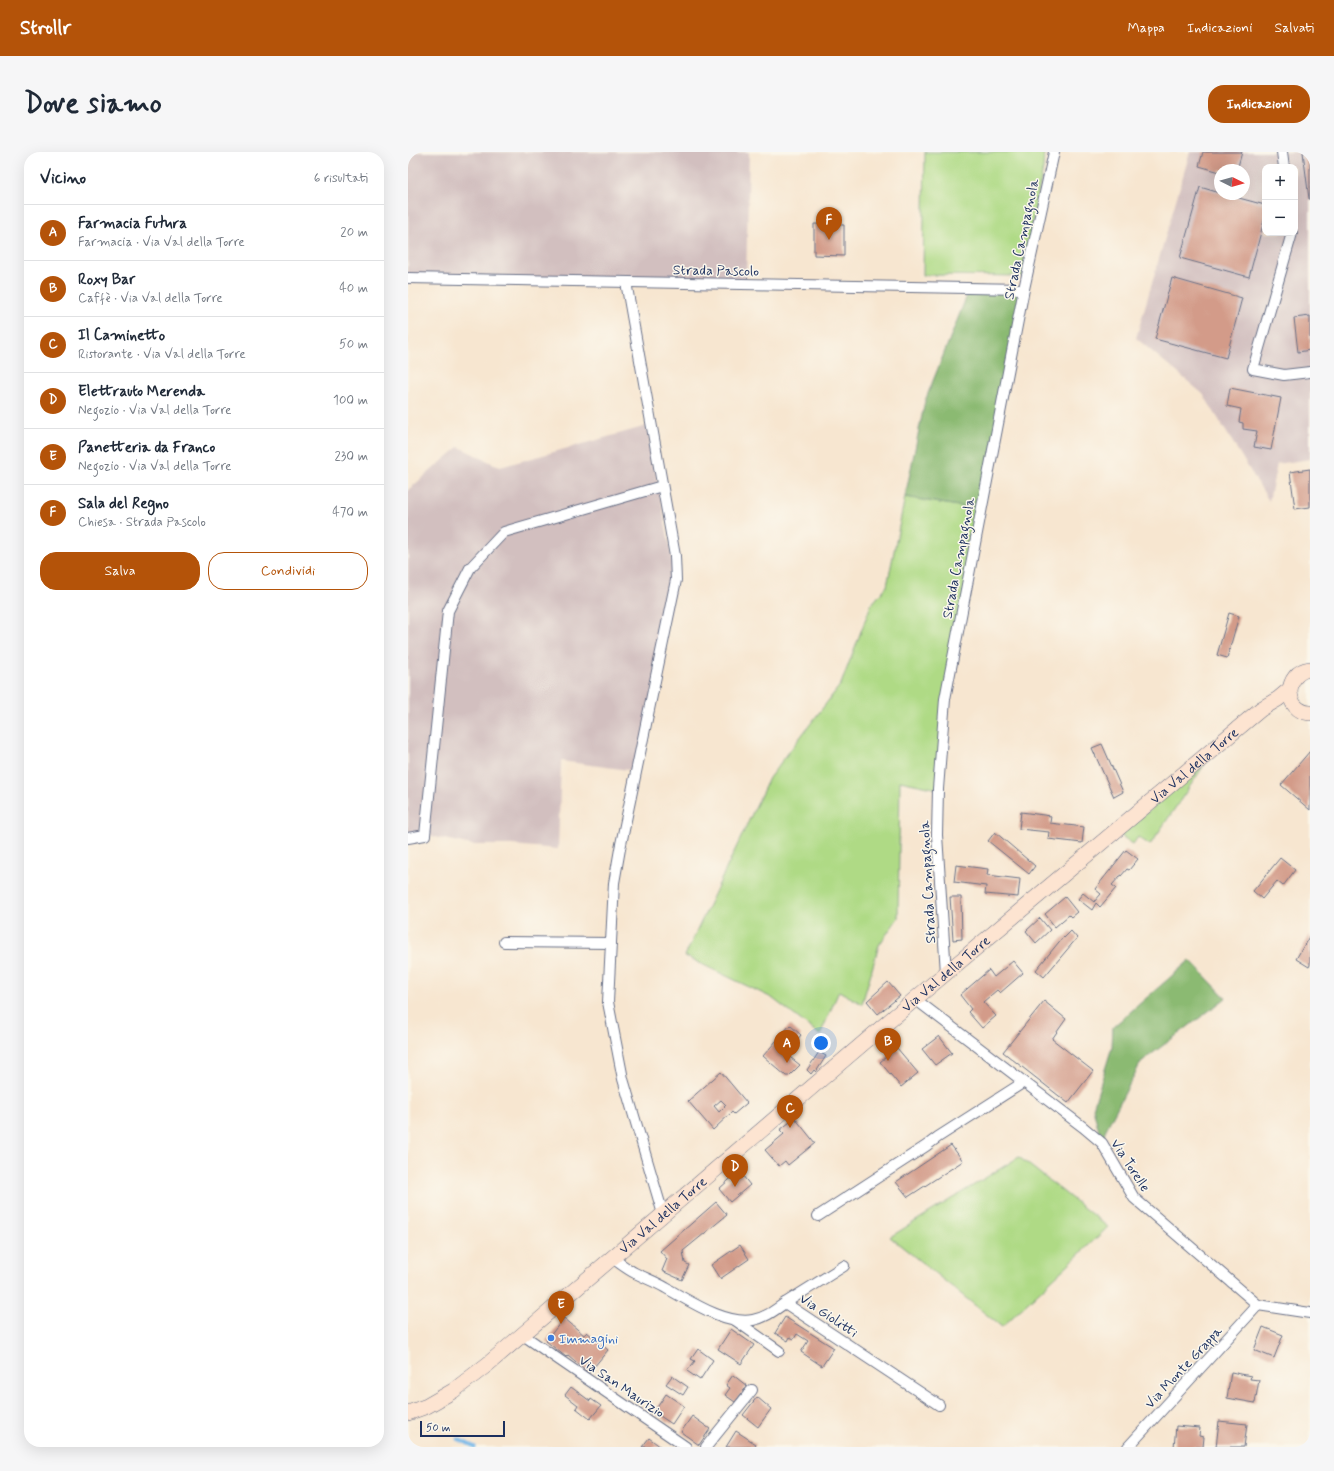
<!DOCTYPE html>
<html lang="it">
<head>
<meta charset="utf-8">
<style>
	:root { --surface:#fff; --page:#f6f6f7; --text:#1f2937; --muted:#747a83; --line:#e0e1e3; --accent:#b45309 }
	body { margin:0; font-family:Mynerve,sans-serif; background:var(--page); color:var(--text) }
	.controls { position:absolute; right:12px; top:12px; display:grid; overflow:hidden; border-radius:8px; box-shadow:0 4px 16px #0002 }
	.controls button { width:36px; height:36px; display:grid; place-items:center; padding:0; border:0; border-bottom:1px solid var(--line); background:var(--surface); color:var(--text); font:20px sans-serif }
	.compass { position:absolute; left:806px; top:12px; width:36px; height:36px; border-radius:50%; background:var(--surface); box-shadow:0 4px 16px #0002; rotate:95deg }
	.scale { position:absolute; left:12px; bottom:10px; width:85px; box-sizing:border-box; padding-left:4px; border:2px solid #1b2f5e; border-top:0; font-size:11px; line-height:14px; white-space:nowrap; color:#1b2f5e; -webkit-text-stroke:3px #fbf7ec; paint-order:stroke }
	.you { position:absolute; left:413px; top:891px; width:14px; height:14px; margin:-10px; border:3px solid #fff; border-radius:50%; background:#1a73e8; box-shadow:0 0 0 6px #1a73e833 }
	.badge { display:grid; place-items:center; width:26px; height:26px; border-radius:50%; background:var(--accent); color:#fff; font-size:13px; font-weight:700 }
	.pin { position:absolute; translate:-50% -33px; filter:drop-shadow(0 1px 2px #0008) }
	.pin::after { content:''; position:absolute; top:21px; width:14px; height:12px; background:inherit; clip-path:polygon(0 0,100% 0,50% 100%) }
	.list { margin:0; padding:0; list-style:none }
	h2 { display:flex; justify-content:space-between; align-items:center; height:52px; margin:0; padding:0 16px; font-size:17px }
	h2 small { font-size:13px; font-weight:400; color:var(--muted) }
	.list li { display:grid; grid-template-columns:26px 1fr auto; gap:12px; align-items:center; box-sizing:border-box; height:56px; padding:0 16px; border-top:1px solid var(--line) }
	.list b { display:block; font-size:15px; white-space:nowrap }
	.list p { margin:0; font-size:13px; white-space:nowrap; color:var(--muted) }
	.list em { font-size:13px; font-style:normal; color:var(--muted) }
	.actions { display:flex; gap:8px; padding:12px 16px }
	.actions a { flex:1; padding:9px 0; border:1px solid var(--accent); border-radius:16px; text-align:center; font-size:14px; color:var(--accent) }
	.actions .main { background:var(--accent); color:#fff }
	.map { position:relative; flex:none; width:902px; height:1295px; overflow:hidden; border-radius:16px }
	header { display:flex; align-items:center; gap:24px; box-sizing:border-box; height:56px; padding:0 20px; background:var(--accent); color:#fff }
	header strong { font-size:19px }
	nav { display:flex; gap:22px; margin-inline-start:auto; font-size:14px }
	.intro { display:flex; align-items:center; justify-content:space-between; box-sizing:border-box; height:96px; padding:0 24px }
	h1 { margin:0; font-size:28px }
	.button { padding:10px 18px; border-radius:16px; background:var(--accent); color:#fff; font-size:14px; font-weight:700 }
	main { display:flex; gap:24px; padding:0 24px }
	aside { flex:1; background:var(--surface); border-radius:16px; box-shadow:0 4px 16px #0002 }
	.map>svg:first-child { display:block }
</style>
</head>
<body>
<header>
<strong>Strollr</strong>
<nav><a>Mappa</a><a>Indicazioni</a><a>Salvati</a></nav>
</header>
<div class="intro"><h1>Dove siamo</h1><a class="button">Indicazioni</a></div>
<main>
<aside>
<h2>Vicino<small>6 risultati</small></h2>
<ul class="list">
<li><span class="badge">A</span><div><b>Farmacia Futura</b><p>Farmacia · Via Val della Torre</p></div><em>20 m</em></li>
<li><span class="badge">B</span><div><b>Roxy Bar</b><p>Caffè · Via Val della Torre</p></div><em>40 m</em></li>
<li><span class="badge">C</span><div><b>Il Caminetto</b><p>Ristorante · Via Val della Torre</p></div><em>50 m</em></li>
<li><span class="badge">D</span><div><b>Elettrauto Merenda</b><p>Negozio · Via Val della Torre</p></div><em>100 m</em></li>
<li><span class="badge">E</span><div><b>Panetteria da Franco</b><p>Negozio · Via Val della Torre</p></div><em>230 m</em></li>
<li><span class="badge">F</span><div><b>Sala del Regno</b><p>Chiesa · Strada Pascolo</p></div><em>470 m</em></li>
</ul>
<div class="actions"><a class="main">Salva</a><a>Condividi</a></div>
</aside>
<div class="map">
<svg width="902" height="1295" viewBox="0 0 902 1295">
	<rect width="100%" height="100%" fill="#fbf7ec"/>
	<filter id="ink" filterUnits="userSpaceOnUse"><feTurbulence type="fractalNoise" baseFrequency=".025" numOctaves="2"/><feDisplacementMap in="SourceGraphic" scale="8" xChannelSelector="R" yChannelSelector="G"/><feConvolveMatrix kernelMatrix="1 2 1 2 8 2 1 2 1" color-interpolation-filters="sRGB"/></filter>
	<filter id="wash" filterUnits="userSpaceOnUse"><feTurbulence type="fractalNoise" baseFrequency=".012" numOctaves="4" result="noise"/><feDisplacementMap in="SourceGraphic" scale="16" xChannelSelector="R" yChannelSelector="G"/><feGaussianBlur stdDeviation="0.9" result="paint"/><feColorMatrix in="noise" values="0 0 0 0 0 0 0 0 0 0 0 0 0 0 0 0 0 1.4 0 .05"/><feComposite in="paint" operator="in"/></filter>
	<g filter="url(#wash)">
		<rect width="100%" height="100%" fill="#f7e6d0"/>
		<g fill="#d2bfbf" fill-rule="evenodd">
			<path d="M0,0H341L338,132L0,126Z"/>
			<path d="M782,0H902V307L869,312L861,349L795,242L728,186ZM857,15H887V81H857ZM812,18H836V42H812Z"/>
			<path d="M239,274L268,428L228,619L153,609L150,697L104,693H64L17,683L0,686V338L51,295L92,315Z"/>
		</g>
		<g fill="#afda85" stroke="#658472">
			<path d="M517,0H636L635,17L615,124L515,123Z"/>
			<path d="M497,345L574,358L537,547L530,637L492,629L490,766L471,793L454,852L431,839L412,883L364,846L277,804L361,626L433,532L463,453L479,434Z"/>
			<path d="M797,612L742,693L730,685L725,692L712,683Z"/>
			<path d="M611,1005L700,1075L594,1175L482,1085Z"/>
		</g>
		<g fill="#8bba72" stroke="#537468">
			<path d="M562,136L616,137L574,358L497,345L517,249Z"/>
			<path d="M782,808L818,846L733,910L697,979L694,991L685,956L704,895L705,875Z"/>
		</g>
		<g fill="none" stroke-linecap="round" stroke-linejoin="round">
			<path stroke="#72b6e8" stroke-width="3.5" d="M50,1287L67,1295"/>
		</g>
		<g id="blocks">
			<g fill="#d39b89" fill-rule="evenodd">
				<path d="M795,0H834L829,18H812V20L791,14Z"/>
				<path d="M895,0H902V47H901Z"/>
				<path d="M792,35L812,41V42H816L857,53V65L841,125L772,106Z"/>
				<path d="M406,72L436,73V104L406,103Z"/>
				<path d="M764,126L834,146L818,206L747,187Z"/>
				<path d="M902,164V198L890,200L886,166Z"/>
				<path d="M822,236L873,246L863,298L846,295L849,279L835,277V271L831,270L833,257L819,254Z"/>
				<path d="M902,317V355L887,357L882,320Z"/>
				<path d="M821,461L831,464L819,506L809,503Z"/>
				<path d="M694,592L715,640L706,645L684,596Z"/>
				<path d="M902,599V658L873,633Z"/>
				<path d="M613,660L643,664L642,671L676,675L674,691L640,687L641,680L611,677Z"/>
				<path d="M587,680L627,714L621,722L580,689Z"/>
				<path d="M718,698L730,707L721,718L719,717L713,724H712L704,733L708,736L692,755L688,751L684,758L670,747L675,741L686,750L693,742L687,737Z"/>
				<path d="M872,706L887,718L875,734L869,729L854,747L845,739Z"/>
				<path d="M548,713L580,717L579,723L612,727L610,745L577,742L578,734L546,730Z"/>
				<path d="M542,745H553L554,787L545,788Z"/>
				<path d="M657,745L669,760L663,765L661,763L647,775L637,762Z"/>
				<path d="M632,766L642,778L628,791L618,779Z"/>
				<path d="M663,779L669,786L636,825L628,818L655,785L656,786Z"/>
				<path d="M902,783V813L901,815L888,807Z"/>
				<path d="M605,809L615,821L592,841L589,838L575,850L588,864L574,876L560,860L563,857L552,843L581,818L586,825Z"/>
				<path d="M480,830L492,844L470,862L459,849Z"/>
				<path d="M636,849L658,867L644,887L685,919L660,951L595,900Z"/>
				<path d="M382,873L393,883L378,902L392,913L381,924H378L355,904Z"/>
				<path d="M531,884L544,901L527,913L514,897Z"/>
				<path d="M489,896L510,921L493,935L472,910Z"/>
				<path d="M411,900L418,904L408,920L406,918L403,922L399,918Z"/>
				<path d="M313,920L339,951L326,962L324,960L305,978L280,949ZM313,948L318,953L311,960L306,954Z"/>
				<path d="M387,966L407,991L380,1013L377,1009L371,1014L357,998L376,982L372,978Z"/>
				<path d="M543,993L555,1009L500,1045L488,1030Z"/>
				<path d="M331,1019L342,1033L322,1050L311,1037Z"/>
				<path d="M308,1050L319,1063L275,1099L277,1111L281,1113L274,1128L254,1119L259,1107L252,1099Z"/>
				<path d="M332,1093L341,1107L312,1127L303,1113Z"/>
				<path d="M377,1165L426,1196L414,1214L393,1200L400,1189L389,1182L386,1187L382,1185L380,1189L367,1181Z"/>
				<path d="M156,1166L176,1183L179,1180L200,1198L181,1221L160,1203L158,1205L138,1189Z"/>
				<path d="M855,1175L875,1183L866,1206L846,1198Z"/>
				<path d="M323,1177L346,1193L333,1212L310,1197Z"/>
				<path d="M290,1197L305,1208L292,1228L279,1219L287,1209L283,1207Z"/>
				<path d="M823,1220L843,1224L842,1227L851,1228L847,1251L819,1246Z"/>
				<path d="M325,1223L339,1234L327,1250L317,1243L322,1236L318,1233Z"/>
				<path d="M264,1224L280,1235L275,1243L258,1232Z"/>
				<path d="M163,1235L182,1249L183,1247L193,1254L182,1267L168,1256L170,1253L157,1243Z"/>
				<path d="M258,1242L276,1254L264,1272L246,1260Z"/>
				<path d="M349,1245L363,1257L350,1275L335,1263Z"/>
				<path d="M284,1264L302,1277L291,1293L273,1280Z"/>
				<path d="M811,1269L839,1272L836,1295H808Z"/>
				<path d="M768,1274L792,1276L791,1284L796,1285L795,1295H766Z"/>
				<path d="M328,1279L348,1292L346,1295H318Z"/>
				<path d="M241,1286L253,1295H234Z"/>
			</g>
		</g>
	</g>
	<g filter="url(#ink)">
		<use href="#blocks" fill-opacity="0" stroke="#686f86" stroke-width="1"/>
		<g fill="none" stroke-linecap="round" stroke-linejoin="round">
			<defs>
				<g id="street">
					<path d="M874,0L876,15"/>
					<path d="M884,81L845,217L876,223L902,220"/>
					<path d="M0,126L616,137"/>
					<path d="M218,130L267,404L268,428L212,697L206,731L200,850L215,927L255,1062"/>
					<path d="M0,686L17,683L40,459L62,416L96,380L254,334"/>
					<path d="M96,790L203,791"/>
					<path d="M538,821L529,683L530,637L537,547L616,137L646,0"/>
					<path d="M507,847L675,975L694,991L726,1046L850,1153L902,1161"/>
					<path d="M410,1064L518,994L530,985L616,930"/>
					<path d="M204,1106C212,1111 219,1117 227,1121C237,1126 248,1130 258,1136C282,1149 317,1173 345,1168C357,1166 367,1158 377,1151L531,1253"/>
					<path d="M377,1151L436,1114"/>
					<path d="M327,1168L371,1199"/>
					<path d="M115,1183L278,1295"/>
					<path d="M298,1295L344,1238"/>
					<path d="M720,1295L850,1153"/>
				</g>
				<g id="secondary">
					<path d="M902,517C876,520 875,559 902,561"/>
					<path id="s1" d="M0,1261L19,1254L45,1239L80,1212L507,847L853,557L870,547L882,537"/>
				</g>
			</defs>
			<use href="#street" stroke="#686f86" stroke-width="12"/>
			<use href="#secondary" stroke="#686f86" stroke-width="16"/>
			<use href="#street" stroke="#fff" stroke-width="10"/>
			<use href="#secondary" stroke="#fde4d1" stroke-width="15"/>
		</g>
	</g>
	<circle fill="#3f7fe0" stroke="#fbf7ec" stroke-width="1.5" cx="143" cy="1186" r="4"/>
	<g text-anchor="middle" stroke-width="3" stroke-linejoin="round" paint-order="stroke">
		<g font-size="14" fill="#1b2f5e" stroke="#fbf7ec">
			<text transform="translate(613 87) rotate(-78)" y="5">Strada Campagnola</text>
			<text transform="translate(308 118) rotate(1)" y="5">Strada Pascolo</text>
			<text transform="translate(550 406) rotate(-79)" y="5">Strada Campagnola</text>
			<text dy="5" stroke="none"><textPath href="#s1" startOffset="1020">Via Val della Torre</textPath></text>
			<text transform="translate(519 730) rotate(-93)" y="5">Strada Campagnola</text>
			<text dy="5" stroke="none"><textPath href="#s1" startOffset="696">Via Val della Torre</textPath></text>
			<text transform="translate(723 1013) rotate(57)" y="5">Via Torelle</text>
			<text dy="5" stroke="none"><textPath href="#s1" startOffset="324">Via Val della Torre</textPath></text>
			<text transform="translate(421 1163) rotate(34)" y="5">Via Giolitti</text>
			<text transform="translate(775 1215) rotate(-47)" y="5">Via Monte Grappa</text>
			<text transform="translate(214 1234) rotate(34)" y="5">Via San Maurizio</text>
		</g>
		<g font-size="14" fill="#366cbe" stroke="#fbf7ec" text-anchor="start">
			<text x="151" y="1191">Immagini</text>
		</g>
	</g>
</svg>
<div class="controls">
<button>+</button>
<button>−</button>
</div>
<svg class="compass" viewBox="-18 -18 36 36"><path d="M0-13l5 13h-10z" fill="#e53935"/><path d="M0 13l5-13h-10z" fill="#747a83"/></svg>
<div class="scale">50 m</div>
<div class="you"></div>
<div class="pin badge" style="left:379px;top:911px">A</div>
<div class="pin badge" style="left:480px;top:909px">B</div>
<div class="pin badge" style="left:382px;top:976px">C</div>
<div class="pin badge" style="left:327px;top:1035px">D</div>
<div class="pin badge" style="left:153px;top:1172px">E</div>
<div class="pin badge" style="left:421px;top:88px">F</div>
</div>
</main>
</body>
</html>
